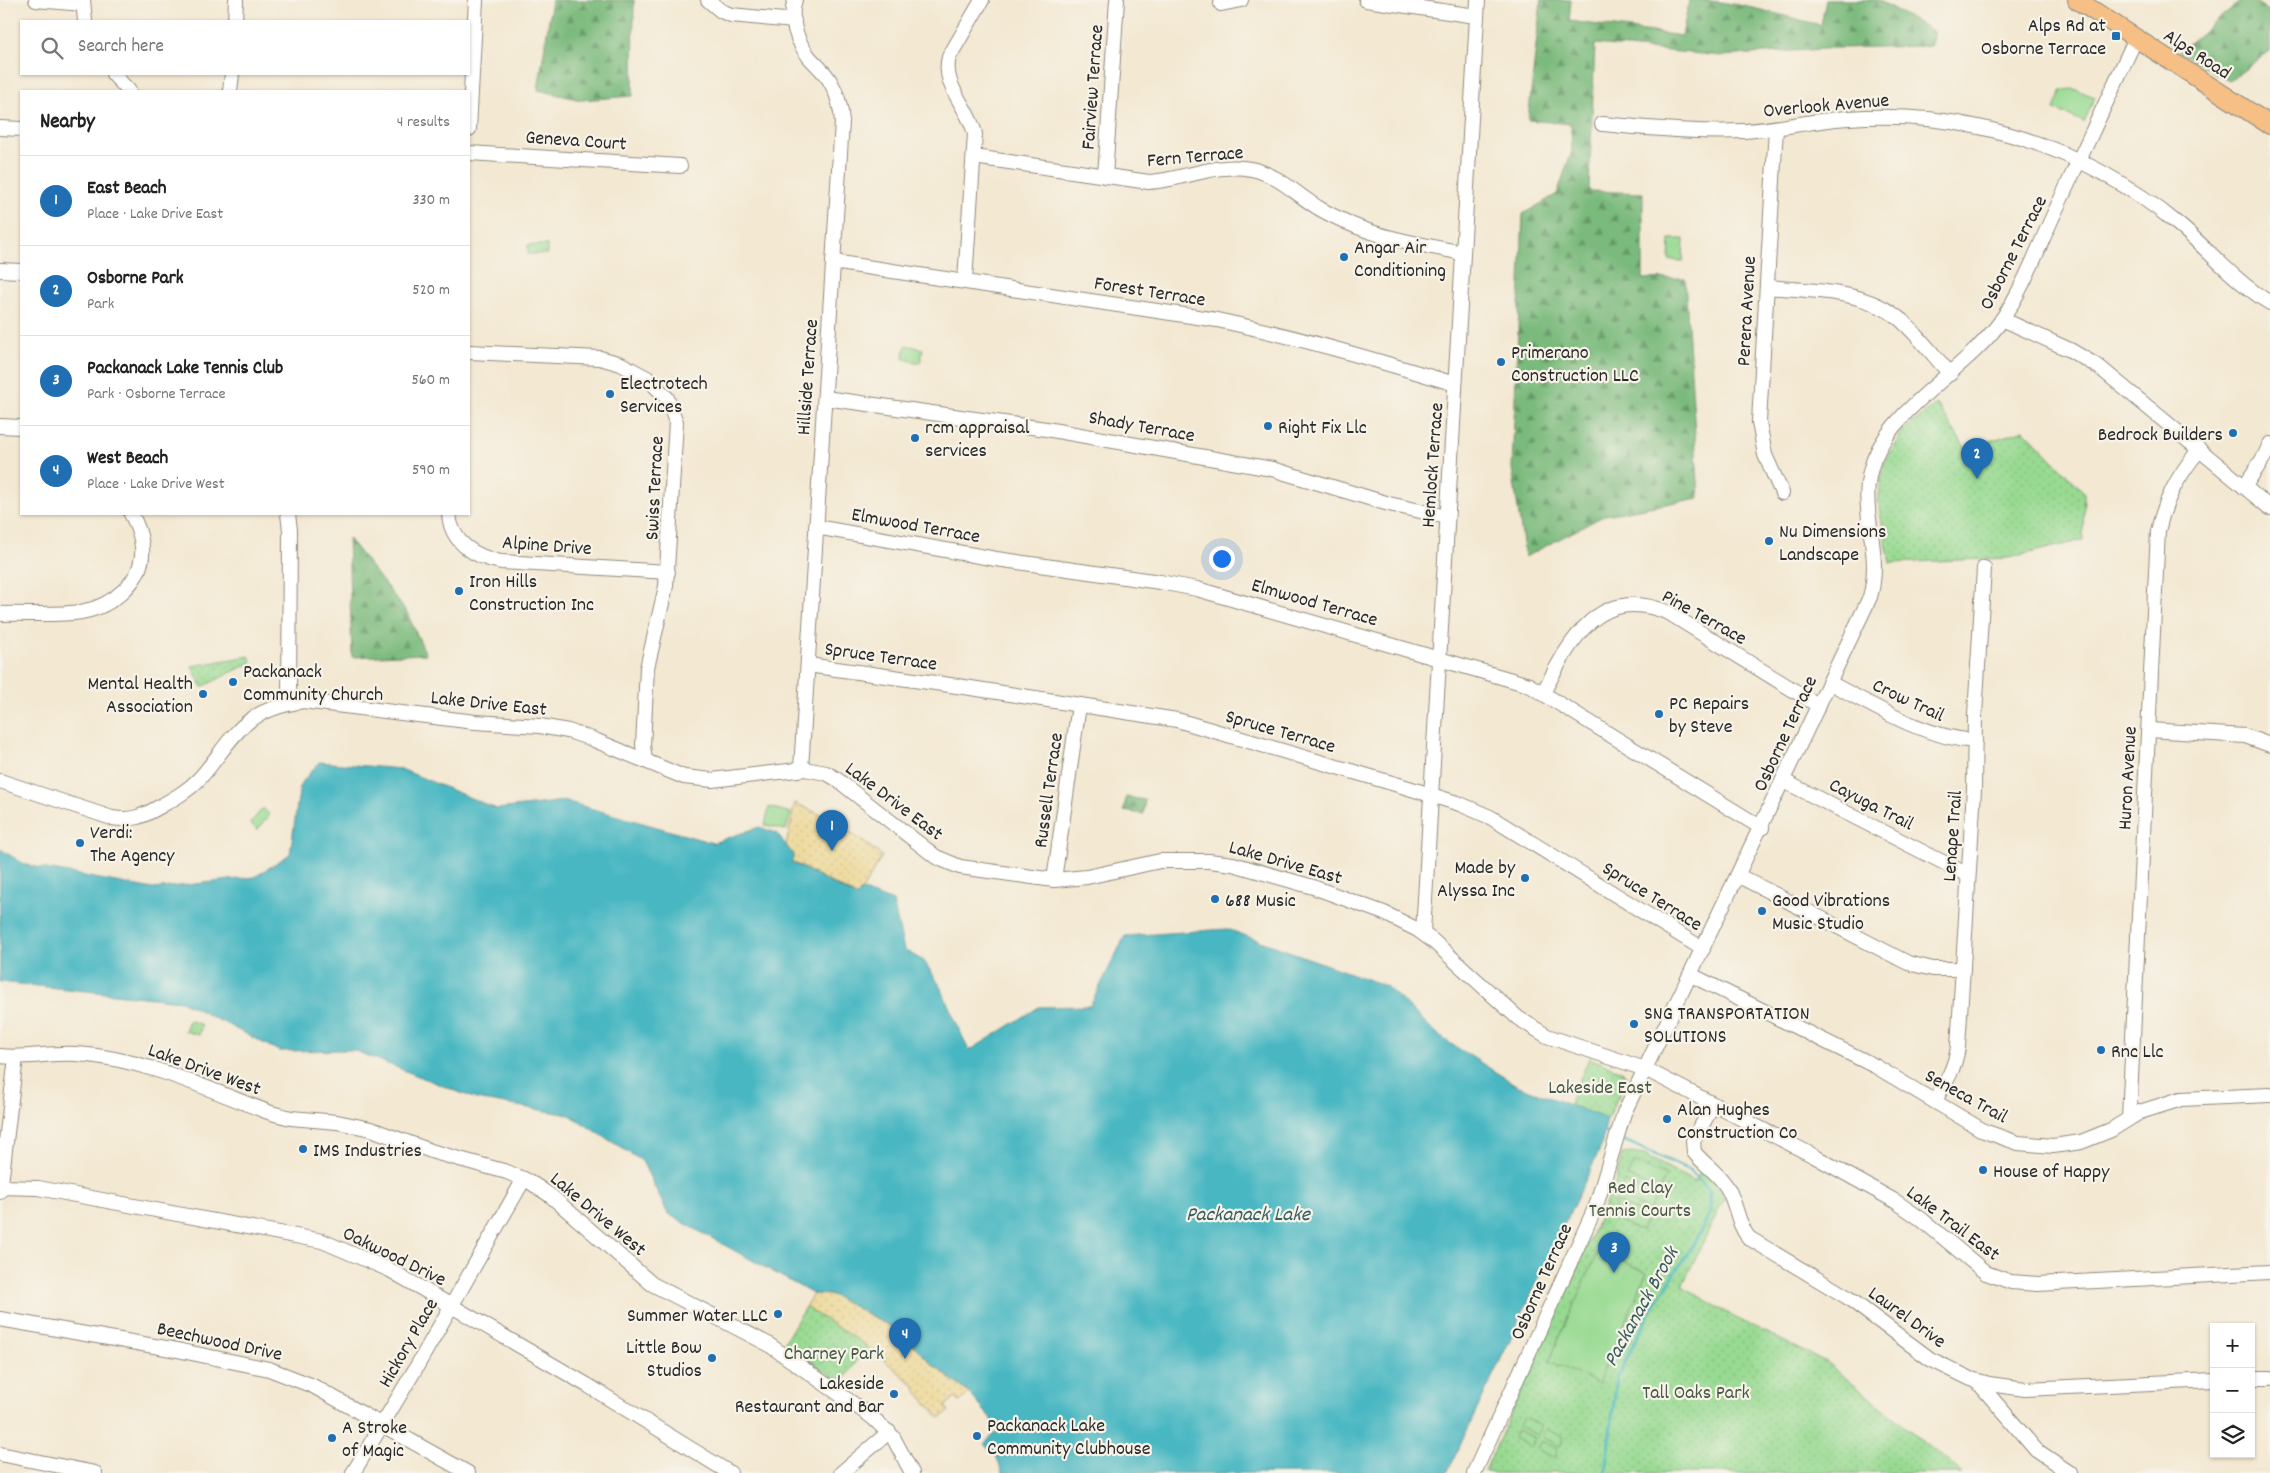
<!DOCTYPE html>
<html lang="en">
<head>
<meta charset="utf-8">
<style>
	:root { --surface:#fff; --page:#f2f2f2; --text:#222; --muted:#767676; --line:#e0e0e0; --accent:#1f6fb2 }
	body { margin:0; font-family:Dekko,sans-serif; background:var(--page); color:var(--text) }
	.controls { position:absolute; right:15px; bottom:15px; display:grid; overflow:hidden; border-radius:0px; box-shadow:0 1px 4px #0004 }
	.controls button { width:45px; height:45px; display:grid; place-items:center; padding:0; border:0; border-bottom:1px solid var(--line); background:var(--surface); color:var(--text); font:25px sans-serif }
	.you { position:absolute; left:1221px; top:558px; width:18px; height:18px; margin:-12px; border:4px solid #fff; border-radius:50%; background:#1a73e8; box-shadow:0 0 0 8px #1a73e833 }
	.badge { display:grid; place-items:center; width:32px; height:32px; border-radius:50%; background:var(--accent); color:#fff; font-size:16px; font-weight:700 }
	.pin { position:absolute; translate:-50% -41px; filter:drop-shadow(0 1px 2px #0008) }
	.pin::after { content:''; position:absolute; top:26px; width:18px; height:15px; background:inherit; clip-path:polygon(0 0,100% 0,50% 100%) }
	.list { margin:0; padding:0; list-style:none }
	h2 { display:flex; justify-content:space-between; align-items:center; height:65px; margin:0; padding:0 20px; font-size:21px }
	h2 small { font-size:16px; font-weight:400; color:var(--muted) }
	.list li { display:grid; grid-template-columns:32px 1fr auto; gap:15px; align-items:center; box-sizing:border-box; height:90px; padding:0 20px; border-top:1px solid var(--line) }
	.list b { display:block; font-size:19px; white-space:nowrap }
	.list p { margin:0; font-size:16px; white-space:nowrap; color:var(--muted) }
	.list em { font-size:16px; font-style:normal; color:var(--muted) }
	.icon { flex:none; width:28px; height:28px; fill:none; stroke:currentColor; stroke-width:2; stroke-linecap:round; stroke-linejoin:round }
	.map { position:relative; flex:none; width:2270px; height:1473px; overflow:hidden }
	.search { position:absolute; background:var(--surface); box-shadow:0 1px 4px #0004; left:20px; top:20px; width:450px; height:55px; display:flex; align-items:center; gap:12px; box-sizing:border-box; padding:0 18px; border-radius:0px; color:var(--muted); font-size:19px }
	.panel { position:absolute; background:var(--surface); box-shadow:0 1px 4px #0004; left:20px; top:90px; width:450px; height:425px; border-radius:0px }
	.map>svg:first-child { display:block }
</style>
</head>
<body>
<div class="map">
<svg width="2270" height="1473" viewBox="0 0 2270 1473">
	<defs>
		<pattern id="grass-tufts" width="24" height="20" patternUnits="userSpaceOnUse" patternTransform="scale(1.25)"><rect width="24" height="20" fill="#98da92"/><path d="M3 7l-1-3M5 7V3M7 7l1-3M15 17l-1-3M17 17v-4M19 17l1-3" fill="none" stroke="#83bb7e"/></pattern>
		<pattern id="forest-firs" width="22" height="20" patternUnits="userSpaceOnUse" patternTransform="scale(1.25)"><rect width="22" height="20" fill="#7aba7c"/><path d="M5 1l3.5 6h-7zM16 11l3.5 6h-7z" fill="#649766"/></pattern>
		<pattern id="sand-dots" width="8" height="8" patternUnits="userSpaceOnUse" patternTransform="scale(1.25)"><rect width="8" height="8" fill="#eeda9e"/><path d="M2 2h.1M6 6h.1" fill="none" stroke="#cb8" stroke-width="1.8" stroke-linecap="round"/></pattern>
		<pattern id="park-dots" width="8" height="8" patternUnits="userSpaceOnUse" patternTransform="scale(1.25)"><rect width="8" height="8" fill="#98da92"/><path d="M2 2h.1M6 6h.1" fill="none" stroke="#83bb7e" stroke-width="1.8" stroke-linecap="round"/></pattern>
	</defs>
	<rect width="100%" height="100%" fill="#f7f3e8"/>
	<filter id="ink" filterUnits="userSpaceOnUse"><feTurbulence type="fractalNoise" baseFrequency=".02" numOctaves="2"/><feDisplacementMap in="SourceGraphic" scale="10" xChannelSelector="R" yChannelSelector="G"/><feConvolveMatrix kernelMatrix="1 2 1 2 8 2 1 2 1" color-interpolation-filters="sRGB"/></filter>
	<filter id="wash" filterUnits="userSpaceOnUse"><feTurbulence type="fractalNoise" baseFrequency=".0096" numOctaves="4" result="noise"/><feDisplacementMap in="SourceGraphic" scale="20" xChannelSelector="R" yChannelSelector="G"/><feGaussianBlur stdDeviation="1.12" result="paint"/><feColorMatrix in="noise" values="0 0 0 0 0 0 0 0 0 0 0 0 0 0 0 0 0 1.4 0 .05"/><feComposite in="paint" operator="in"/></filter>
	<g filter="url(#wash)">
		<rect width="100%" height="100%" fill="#f3e8d2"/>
		<path fill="url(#grass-tufts)" stroke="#62825e" d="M906,345L923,349L920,363L903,359Z"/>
		<g fill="url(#forest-firs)" stroke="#527254">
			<path d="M552,0H634L633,96L581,100L538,90Z"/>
			<path d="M1541,0H1571L1569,21L1682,36L1689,0C1734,0 1778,15 1821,25L1826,0H1878L1935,32L1930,46L1836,48L1722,56L1595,44L1589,191L1643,193V279L1685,278L1699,498L1605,515L1525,557L1512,468L1523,214L1557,194L1572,150L1571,124L1528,120Z"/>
			<path d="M2242,0H2253L2270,12V51L2229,81L2178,52Z"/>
			<path d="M348,538L406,611L426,654L352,657Z"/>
			<path d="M1126,797L1145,800L1143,814L1124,811Z"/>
		</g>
		<g fill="url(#sand-dots)" stroke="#8c8264">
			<path d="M795,803L838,823L882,856L858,897L791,861L786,846Z"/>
			<path d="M813,1294L832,1295L899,1331L933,1365L969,1393L960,1402L956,1397L945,1406L949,1411L940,1418L915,1389L916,1387L876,1353L805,1307Z"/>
		</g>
		<g fill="url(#park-dots)" stroke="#62825e">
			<path d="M1937,404L1966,449L2024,430L2084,492L2083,540L2008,558L1890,563L1878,502L1883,466L1903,430Z"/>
			<path d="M249,656L252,662L202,687L192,666Z"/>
			<path d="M1589,1058L1622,1071L1626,1076L1625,1083L1607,1119L1569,1105Z"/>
			<path d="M1632,1153L1644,1155L1695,1182L1702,1168L1716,1182L1725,1197L1682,1286L1734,1317L1826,1362L1962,1473H1491L1485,1471L1604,1207L1616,1181L1622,1154Z"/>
			<path d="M805,1307L867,1346L842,1383L784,1343Z"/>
		</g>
		<g fill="#98da92" stroke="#62825e">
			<path d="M2074,89L2095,97L2084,122L2054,109L2062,90Z"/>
			<path d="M1670,239H1684L1683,261L1669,260Z"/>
			<rect x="528" y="245" width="19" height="9"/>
			<path d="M769,807L791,813L786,830L765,825Z"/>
			<path d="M263,808L270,815L257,830L250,823Z"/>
			<path d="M189,1020L202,1025L199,1035L185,1031Z"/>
			<path d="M1634,1162L1666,1176L1659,1191L1627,1176Z"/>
			<path d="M1625,1182L1656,1196L1650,1211L1618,1196Z"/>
			<path d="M1616,1202L1648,1216L1641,1231L1610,1217Z"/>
			<path d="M1598,1251L1647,1272L1598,1383L1549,1361Z"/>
			<path d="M1523,1418L1541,1426L1537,1435L1519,1426Z"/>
			<path d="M1546,1429L1564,1437L1560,1446L1542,1437Z"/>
			<path d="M1517,1430L1535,1438L1531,1447L1513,1438Z"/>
			<path d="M1541,1441L1558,1449L1555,1458L1537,1449Z"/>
		</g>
		<path fill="#49b7c2" stroke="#3a7176" d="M319,762L401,769L497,809L565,801L713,843L759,827L777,833L794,856L791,862L857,897L861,890L893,902L904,950L924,961L939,984L969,1051L1039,1007L1090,1006L1125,936L1227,929L1386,986L1442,1038L1516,1085L1607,1119L1601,1147L1447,1473H1002L997,1458L984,1444L1000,1429L969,1393L933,1365L899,1331L832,1295L813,1294L668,1214L642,1161L570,1115L476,1099L353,1050L279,1051L181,1001L0,982V849L26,865L153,889L255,877L290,854L300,785Z"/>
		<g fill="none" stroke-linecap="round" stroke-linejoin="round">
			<g stroke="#49b7c2" stroke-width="3">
				<path d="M1604,1132L1613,1135"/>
				<path d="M1605,1473L1617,1378L1649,1314L1698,1237L1711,1211L1709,1190L1689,1170L1621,1139"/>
			</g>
		</g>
	</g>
	<g filter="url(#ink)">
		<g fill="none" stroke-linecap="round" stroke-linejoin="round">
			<defs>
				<g id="minor">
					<path d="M36,0L83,4"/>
					<path d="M83,0L85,21"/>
					<path d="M708,0L721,11L731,15L794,21"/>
					<path d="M795,0C788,18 798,44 810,58C817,66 825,72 830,81C838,94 841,107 842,122L801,769"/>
					<path d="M1366,0L1476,16"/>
					<path d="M1221,4L1241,0"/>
					<path d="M235,21L236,0"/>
					<path d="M113,74L129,91"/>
					<path d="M230,91L232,74"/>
					<path d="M1602,124C1649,128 1697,133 1745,131C1780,129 1814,120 1849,118C1935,112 2025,130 2101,172C2128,187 2154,204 2179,225C2210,251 2234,281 2270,303"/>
					<path d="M0,128L21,129"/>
					<path d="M1776,128L1759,422L1765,455L1782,493"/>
					<path d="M469,129L476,0"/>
					<path d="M469,153L680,166"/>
					<path d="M974,157L1149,182C1183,180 1217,162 1251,169C1277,174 1296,194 1317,207C1326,213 1338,218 1348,223C1383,239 1425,245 1462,253"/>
					<path d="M1105,176L1117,0"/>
					<path d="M833,262L1217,320C1298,337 1376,360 1455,384"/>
					<path d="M0,270L21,271"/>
					<path d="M965,280L975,134C969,107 941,86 949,57L982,0"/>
					<path d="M1767,287C1812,291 1864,289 1901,320C1919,336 1934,356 1950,374"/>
					<path d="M2002,319L2070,350L2099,367L2270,508"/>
					<path d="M469,352L600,358L621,364L647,378L667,398L676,422L666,586L647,668L643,745L645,761"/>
					<path d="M825,398L1046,429L1272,469L1389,504L1447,517"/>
					<path d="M0,426L21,427"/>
					<path d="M2244,487L2264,457L2270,444"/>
					<path d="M288,514L290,530L289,703"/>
					<path d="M449,514C451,543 475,557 501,562L668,572"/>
					<path d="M816,527L996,559L1160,582L1197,589L1529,685L1762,828"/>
					<path d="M0,614C26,613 55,616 81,612C112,607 145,580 142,547C141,535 137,524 131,514"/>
					<path d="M808,665L971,688L1177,720L1402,786L1460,804L1490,817L1703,949"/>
					<path d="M1830,683C1875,706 1924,738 1975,741"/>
					<path d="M1543,693C1571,639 1599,584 1669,613L1819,706"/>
					<path d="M2149,730L2245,736L2270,745"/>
					<path d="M0,781L112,818C131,821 142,817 159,807C173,799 188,791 199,779C217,760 229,736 249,721C265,709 284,704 303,701L475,722L540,726L568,731L592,739L684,777L712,780L805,769L826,773L835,778L936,857L960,867L1054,880L1087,877L1160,861H1209L1233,864L1313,887L1384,913L1418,930L1433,941L1518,1018L1547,1036L1645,1069L1814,1156L1895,1201L1921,1219L1986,1273L2011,1282L2038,1284L2270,1272"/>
					<path d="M1784,781L1968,875"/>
					<path d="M1739,876L1908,963L1933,969H1963"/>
					<path d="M1054,880L1079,705"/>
					<path d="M1423,933L1478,0"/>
					<path d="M1691,975L1875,1066L1984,1131L2018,1143L2053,1146L2081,1142L2111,1130L2140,1112L2181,1099L2270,1095"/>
					<path d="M0,1056C26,1059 51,1052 77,1054C144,1058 209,1090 271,1113L291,1118L337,1122L371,1129L434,1152L507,1172L530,1182L551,1196L652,1284L768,1344L872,1417L893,1437L912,1473"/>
					<path d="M1934,1101C1946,1083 1955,1068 1958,1047L1974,789L1975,715L1984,568"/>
					<path d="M1713,1105L1693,1141L1694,1152C1704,1165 1719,1173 1728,1189C1737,1205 1737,1224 1749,1238L1847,1297L1930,1359L1971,1379L1989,1384L2025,1389L2214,1380"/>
					<path d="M2129,1118L2158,531C2165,499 2178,476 2199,450"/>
					<path d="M0,1187L38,1188L322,1241L390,1270L587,1385L730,1473"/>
					<path d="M0,1192L16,1057"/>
					<path d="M0,1319L177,1350L269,1369L313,1386L468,1473"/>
					<path d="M2251,1378H2270"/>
					<path d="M1977,1381L2036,1450L2070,1473"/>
					<path d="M0,1454L95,1473"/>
					<path d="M353,1473L413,1373L524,1179"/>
					<path d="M841,1473L889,1432"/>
					<path d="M1474,1473L1596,1206L1624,1113L1870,597C1884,548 1855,507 1874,459C1896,404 1966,370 2001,321C2023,289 2037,251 2053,216C2081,157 2108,97 2136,38"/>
				</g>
				<path id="major" d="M2077,0L2270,125"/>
			</defs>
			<use href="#minor" stroke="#8f8a7e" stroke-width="16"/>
			<use href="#major" stroke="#8f8a7e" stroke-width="20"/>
			<use href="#minor" stroke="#fff" stroke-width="14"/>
			<use href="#major" stroke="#f5bf86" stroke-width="18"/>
		</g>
	</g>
	<g fill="#1f6fb2" stroke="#f7f3e8" stroke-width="2">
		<rect x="2111" y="31" width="10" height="10" rx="2.5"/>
		<circle cx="1344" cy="257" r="5"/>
		<circle cx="1501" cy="362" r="5"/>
		<circle cx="610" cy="394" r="5"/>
		<circle cx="1268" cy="426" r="5"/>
		<circle cx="2233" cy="433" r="5"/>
		<circle cx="915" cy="438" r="5"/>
		<circle cx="1769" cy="541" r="5"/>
		<circle cx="459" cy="591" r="5"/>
		<circle cx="233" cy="682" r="5"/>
		<circle cx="203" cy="694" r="5"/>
		<circle cx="1659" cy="714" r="5"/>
		<circle cx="80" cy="843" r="5"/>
		<circle cx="1525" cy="878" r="5"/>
		<circle cx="1215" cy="899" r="5"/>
		<circle cx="1762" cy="911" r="5"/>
		<circle cx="1634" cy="1024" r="5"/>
		<circle cx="2101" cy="1050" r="5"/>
		<circle cx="1667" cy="1119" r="5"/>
		<circle cx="303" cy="1149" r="5"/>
		<circle cx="1983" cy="1170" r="5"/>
		<circle cx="778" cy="1314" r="5"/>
		<circle cx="712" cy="1358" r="5"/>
		<circle cx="894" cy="1394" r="5"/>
		<circle cx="977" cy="1436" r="5"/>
		<circle cx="332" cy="1438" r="5"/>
	</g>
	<g text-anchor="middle" stroke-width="4.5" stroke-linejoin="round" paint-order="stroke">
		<g font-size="20" fill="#2b2b2b" stroke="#f7f3e8" text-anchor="start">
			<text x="2106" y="31" text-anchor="end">Alps Rd at<tspan x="2106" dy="23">Osborne Terrace</tspan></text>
			<text x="1354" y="253">Angar Air<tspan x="1354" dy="23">Conditioning</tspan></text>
			<text x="1511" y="358">Primerano<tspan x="1511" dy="23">Construction LLC</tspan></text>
			<text x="620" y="389">Electrotech<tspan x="620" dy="23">Services</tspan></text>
			<text x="925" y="433">rcm appraisal<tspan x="925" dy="23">services</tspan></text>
			<text x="1278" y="433">Right Fix Llc</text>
			<text x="2223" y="440" text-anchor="end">Bedrock Builders</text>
			<text x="1779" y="537">Nu Dimensions<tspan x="1779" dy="23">Landscape</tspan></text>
			<text x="469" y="587">Iron Hills<tspan x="469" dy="23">Construction Inc</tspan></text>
			<text x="243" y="677">Packanack<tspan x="243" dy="23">Community Church</tspan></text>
			<text x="193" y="689" text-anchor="end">Mental Health<tspan x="193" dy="23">Association</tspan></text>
			<text x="1669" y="709">PC Repairs<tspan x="1669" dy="23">by Steve</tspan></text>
			<text x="90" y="838">Verdi:<tspan x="90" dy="23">The Agency</tspan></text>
			<text x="1515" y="873" text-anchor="end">Made by<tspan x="1515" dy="23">Alyssa Inc</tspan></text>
			<text x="1225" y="906">688 Music</text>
			<text x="1772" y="906">Good Vibrations<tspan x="1772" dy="23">Music Studio</tspan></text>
			<text x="1644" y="1019">SNG TRANSPORTATION<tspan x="1644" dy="23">SOLUTIONS</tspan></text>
			<text x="2111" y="1057">Rnc Llc</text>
			<text x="1677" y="1115">Alan Hughes<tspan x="1677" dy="23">Construction Co</tspan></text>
			<text x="313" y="1156">IMS Industries</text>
			<text x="1993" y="1177">House of Happy</text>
			<text x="768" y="1321" text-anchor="end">Summer Water LLC</text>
			<text x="702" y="1353" text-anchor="end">Little Bow<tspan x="702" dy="23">Studios</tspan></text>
			<text x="884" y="1389" text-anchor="end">Lakeside<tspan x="884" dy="23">Restaurant and Bar</tspan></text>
			<text x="987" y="1431">Packanack Lake<tspan x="987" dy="23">Community Clubhouse</tspan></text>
			<text x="342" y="1433">A Stroke<tspan x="342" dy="23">of Magic</tspan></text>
		</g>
		<g font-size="20" fill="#2b2b2b" stroke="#f7f3e8">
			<text transform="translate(2198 53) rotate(33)" y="7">Alps Road</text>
			<text transform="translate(1091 87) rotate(-86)" y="7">Fairview Terrace</text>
			<text transform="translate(1826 104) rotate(-5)" y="7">Overlook Avenue</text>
			<text transform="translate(576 139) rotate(4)" y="7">Geneva Court</text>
			<text transform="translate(1195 155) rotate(-5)" y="7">Fern Terrace</text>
			<text transform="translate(2012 252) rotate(-63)" y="7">Osborne Terrace</text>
			<text transform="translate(1150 290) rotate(9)" y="7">Forest Terrace</text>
			<text transform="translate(1745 311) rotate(-87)" y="7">Perera Avenue</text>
			<text transform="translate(806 377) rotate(-86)" y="7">Hillside Terrace</text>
			<text transform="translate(1142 425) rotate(10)" y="7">Shady Terrace</text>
			<text transform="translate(1431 465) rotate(-86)" y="7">Hemlock Terrace</text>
			<text transform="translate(653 488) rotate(-87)" y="7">Swiss Terrace</text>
			<text transform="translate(916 524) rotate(10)" y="7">Elmwood Terrace</text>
			<text transform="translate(547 544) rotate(4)" y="7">Alpine Drive</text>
			<text transform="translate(1315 601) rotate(16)" y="7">Elmwood Terrace</text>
			<text transform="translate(1705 616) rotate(29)" y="7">Pine Terrace</text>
			<text transform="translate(881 655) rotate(8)" y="7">Spruce Terrace</text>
			<text transform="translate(1909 699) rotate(25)" y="7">Crow Trail</text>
			<text transform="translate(489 702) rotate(6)" y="7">Lake Drive East</text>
			<text transform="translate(1281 730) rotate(16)" y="7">Spruce Terrace</text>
			<text transform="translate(1784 733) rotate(-65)" y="7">Osborne Terrace</text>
			<text transform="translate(2126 778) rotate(-87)" y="7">Huron Avenue</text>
			<text transform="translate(1047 790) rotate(-82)" y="7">Russell Terrace</text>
			<text transform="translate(895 800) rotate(37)" y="7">Lake Drive East</text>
			<text transform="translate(1872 803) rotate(27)" y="7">Cayuga Trail</text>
			<text transform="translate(1951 836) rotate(-86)" y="7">Lenape Trail</text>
			<text transform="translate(1286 861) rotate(16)" y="7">Lake Drive East</text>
			<text transform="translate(1653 895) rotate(32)" y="7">Spruce Terrace</text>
			<text transform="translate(205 1068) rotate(20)" y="7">Lake Drive West</text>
			<text transform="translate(1967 1095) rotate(29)" y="7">Seneca Trail</text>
			<text transform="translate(599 1213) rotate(40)" y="7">Lake Drive West</text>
			<text transform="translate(1954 1222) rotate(37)" y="7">Lake Trail East</text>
			<text transform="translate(395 1255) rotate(26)" y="7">Oakwood Drive</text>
			<text transform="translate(1540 1281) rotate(-66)" y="7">Osborne Terrace</text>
			<text transform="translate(1908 1316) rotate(36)" y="7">Laurel Drive</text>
			<text transform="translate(220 1340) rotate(12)" y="7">Beechwood Drive</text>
			<text transform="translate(407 1342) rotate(-60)" y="7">Hickory Place</text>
		</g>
		<g font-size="20" fill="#465745" stroke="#f7f3e8">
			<text x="1600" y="1093">Lakeside East</text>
			<text x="1640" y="1193">Red Clay<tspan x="1640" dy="23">Tennis Courts</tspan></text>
			<text x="834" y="1359">Charney Park</text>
			<text x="1696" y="1398">Tall Oaks Park</text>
		</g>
		<g font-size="21" font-style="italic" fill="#365c60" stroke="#f7f3e8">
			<text x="1248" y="1220">Packanack Lake</text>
			<text transform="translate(1640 1306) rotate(-61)" y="7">Packanack Brook</text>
		</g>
	</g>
</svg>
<div class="controls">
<button>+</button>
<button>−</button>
<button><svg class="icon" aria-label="layers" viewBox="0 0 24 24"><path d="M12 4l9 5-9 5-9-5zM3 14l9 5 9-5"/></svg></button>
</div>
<div class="you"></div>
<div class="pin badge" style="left:832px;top:851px">1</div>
<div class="pin badge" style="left:1977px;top:479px">2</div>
<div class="pin badge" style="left:1614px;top:1273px">3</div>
<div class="pin badge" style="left:905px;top:1359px">4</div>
<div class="search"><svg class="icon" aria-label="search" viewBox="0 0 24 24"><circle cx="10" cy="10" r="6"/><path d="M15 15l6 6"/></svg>Search here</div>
<section class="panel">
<h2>Nearby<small>4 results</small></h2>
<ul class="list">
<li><span class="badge">1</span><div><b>East Beach</b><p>Place · Lake Drive East</p></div><em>330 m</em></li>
<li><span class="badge">2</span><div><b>Osborne Park</b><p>Park</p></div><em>520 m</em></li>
<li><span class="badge">3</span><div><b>Packanack Lake Tennis Club</b><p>Park · Osborne Terrace</p></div><em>560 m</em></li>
<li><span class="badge">4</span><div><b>West Beach</b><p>Place · Lake Drive West</p></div><em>590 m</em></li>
</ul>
</section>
</div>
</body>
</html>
